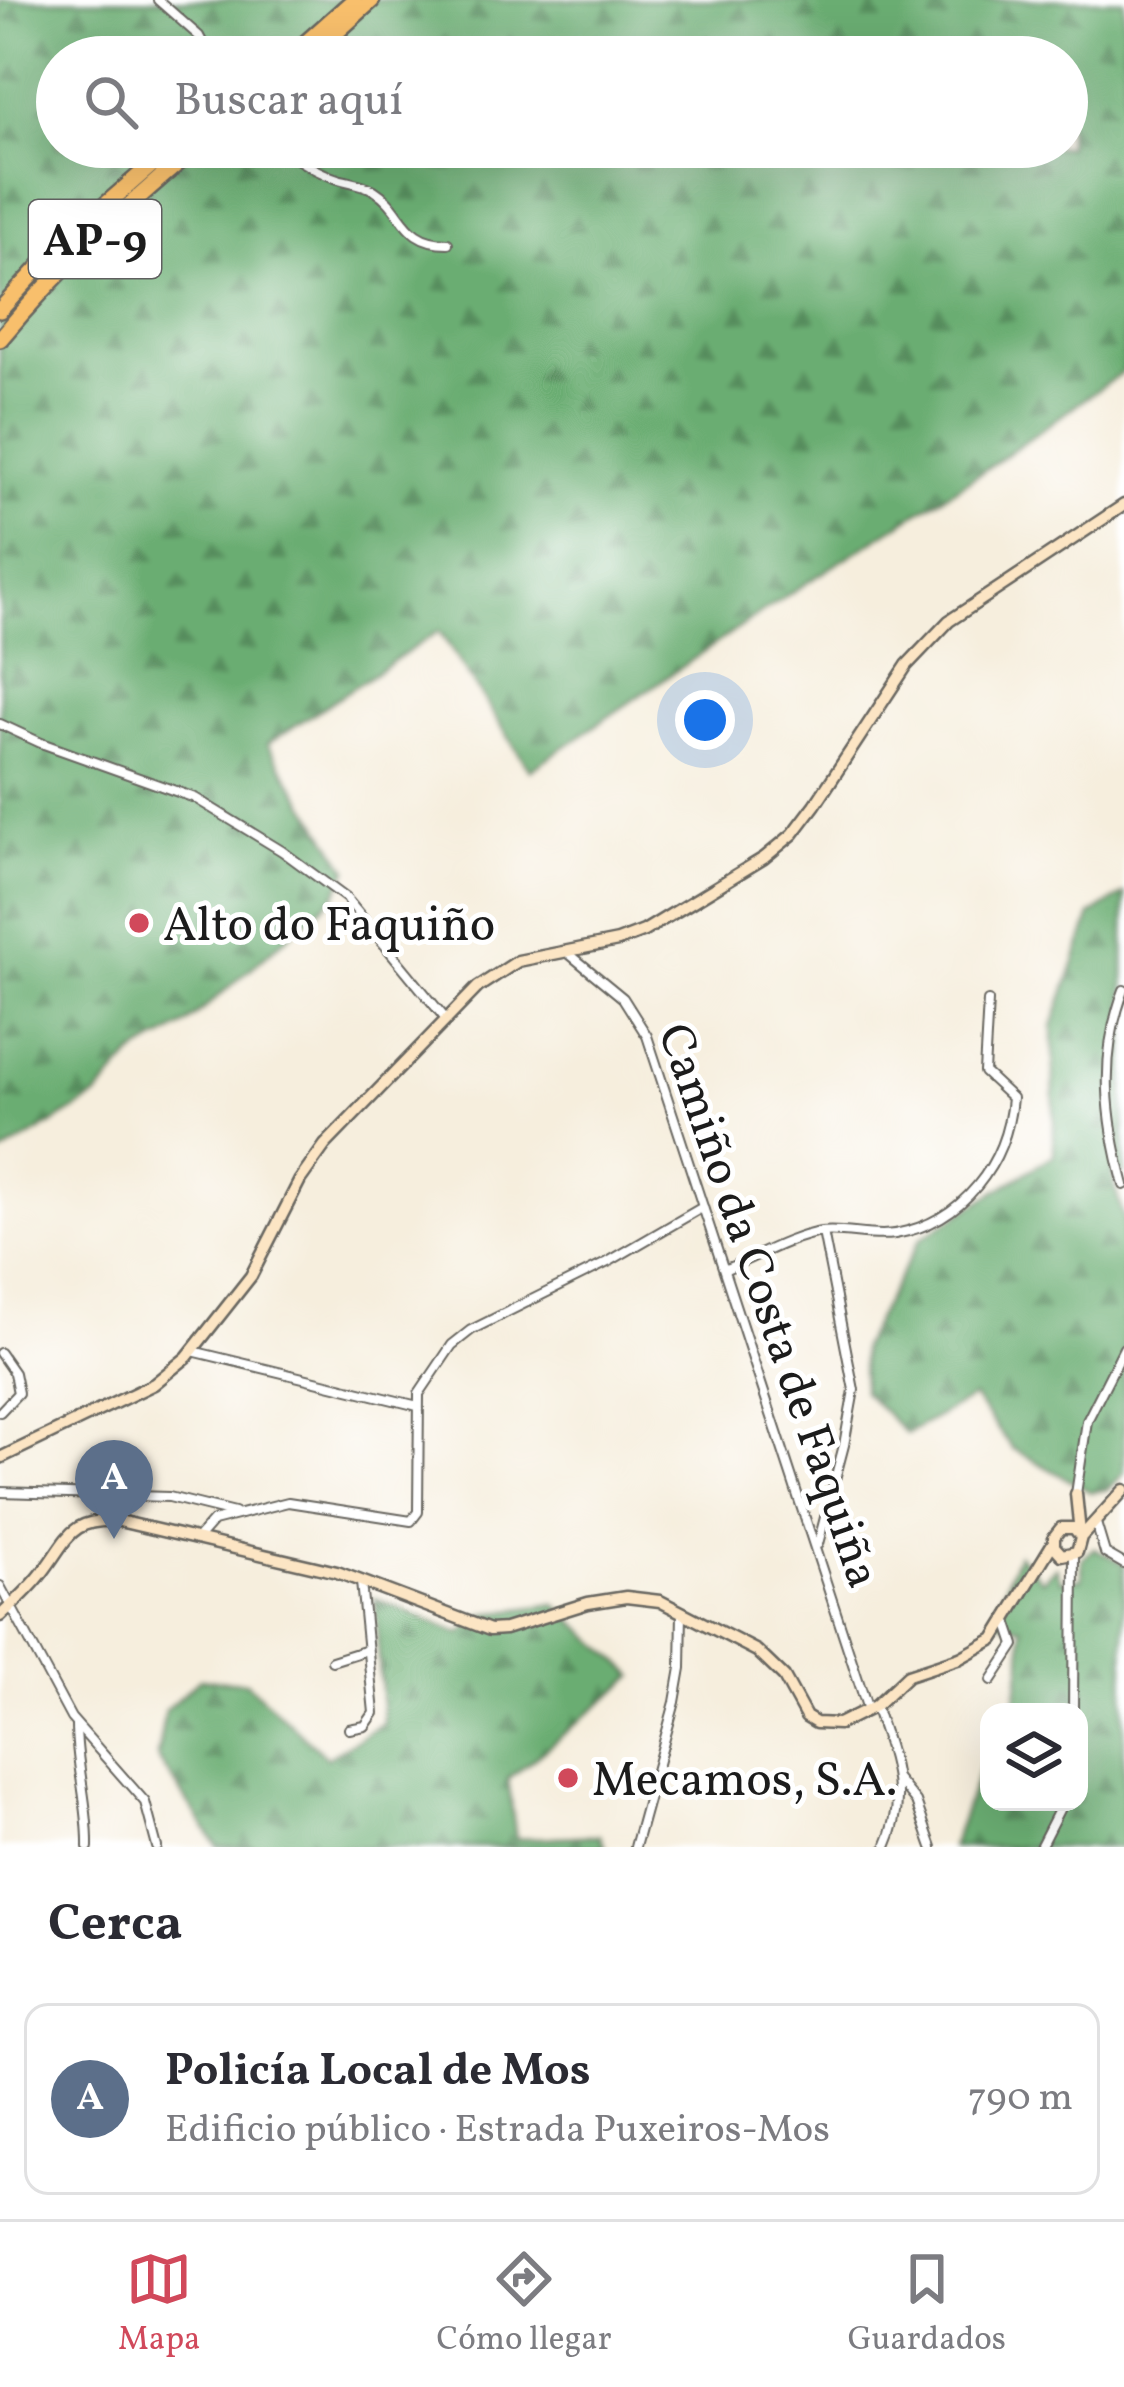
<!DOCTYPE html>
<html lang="es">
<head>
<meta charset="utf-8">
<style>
	:root { --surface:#fff; --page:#f7f7f7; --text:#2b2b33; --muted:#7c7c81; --line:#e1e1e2; --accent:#d1495b }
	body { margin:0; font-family:Vollkorn,serif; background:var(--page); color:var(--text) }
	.controls { position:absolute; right:36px; bottom:36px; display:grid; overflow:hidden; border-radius:24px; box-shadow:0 12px 48px #0002 }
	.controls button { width:108px; height:108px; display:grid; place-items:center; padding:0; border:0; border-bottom:3px solid var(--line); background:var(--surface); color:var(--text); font:60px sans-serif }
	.you { position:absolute; left:705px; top:720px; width:42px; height:42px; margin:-30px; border:9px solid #fff; border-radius:50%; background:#1a73e8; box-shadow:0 0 0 18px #1a73e833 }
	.badge { display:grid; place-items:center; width:78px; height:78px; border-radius:50%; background:var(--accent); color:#fff; font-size:39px; font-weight:700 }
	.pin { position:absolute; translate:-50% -99px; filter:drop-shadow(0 3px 6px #0008) }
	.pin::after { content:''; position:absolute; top:63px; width:42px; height:36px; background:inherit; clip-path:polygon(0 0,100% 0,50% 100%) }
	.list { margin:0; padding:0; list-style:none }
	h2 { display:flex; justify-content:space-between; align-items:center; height:156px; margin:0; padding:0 48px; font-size:51px }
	h2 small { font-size:39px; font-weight:400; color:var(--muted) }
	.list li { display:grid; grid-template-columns:78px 1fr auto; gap:36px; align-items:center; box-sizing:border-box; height:192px; margin:0 24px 24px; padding:0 24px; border:3px solid var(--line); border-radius:24px }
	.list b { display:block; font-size:45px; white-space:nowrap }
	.list p { margin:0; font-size:39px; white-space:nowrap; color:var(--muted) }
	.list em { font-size:39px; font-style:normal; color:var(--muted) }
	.icon { flex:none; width:66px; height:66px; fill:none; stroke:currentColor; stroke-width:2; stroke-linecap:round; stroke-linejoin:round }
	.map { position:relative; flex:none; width:1124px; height:1847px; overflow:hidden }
	.search { position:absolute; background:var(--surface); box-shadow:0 12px 48px #0002; left:36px; right:36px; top:36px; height:132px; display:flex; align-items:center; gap:30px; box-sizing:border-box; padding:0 42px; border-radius:66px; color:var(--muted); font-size:45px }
	.sheet { height:372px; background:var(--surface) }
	nav { display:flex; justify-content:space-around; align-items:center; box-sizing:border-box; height:168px; border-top:3px solid var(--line); background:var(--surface); font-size:33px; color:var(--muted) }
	nav a { display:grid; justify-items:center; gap:6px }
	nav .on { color:var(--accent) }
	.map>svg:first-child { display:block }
</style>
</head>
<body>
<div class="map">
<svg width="1124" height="1847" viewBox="0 0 1124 1847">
	<defs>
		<pattern id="forest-firs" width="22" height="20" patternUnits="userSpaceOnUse" patternTransform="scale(3)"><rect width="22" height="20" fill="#6aad72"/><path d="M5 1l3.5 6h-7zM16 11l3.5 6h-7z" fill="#568c5d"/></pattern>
	</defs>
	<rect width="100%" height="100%" fill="#fff"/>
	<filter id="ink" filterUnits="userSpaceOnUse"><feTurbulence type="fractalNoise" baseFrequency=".00833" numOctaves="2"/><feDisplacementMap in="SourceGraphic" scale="24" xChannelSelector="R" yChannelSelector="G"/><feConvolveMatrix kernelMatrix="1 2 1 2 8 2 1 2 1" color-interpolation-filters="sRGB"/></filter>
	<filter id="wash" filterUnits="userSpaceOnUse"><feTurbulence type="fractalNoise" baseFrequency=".004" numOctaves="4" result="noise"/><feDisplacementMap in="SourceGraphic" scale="48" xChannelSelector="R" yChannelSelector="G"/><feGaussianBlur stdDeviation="2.7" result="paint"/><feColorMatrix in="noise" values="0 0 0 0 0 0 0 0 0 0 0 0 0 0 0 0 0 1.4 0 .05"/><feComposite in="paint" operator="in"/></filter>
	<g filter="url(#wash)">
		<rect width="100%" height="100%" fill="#f6eedd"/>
		<g fill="url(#forest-firs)" stroke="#436447" stroke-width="3" fill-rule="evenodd">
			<path d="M0,0H1124V371L983,471L786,596L530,770L439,631L267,744L348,869L335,896L185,1025L133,1055L96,1097L0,1155ZM57,57H1067V147H57Z"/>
			<path d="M1124,894V1174L1111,1172L1124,1221V1473L1109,1489L1091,1492L1012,1448L973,1397L906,1434L863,1391L861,1347L920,1239L1054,1155L1053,1026L1091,915Z"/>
			<path d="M1094,1548L1124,1564V1847H951L989,1744V1802H1079V1712H1014L1022,1663V1627L991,1620L1018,1554L1042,1580L1056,1567L1061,1581L1082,1579V1559Z"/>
			<path d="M375,1598L461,1634L485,1614L555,1604L635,1676L508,1779L516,1839L600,1835L605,1847H218L157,1757L165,1710L200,1679L246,1682L327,1758L383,1723Z"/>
		</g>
	</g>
	<g filter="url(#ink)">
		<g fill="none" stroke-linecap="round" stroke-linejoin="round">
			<defs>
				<g id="street">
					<path d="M158,0L199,36L210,57"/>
					<path d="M279,147C297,160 316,172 338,179C349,182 364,184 374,190C405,209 401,243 448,243"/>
					<path d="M0,724L41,743L195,798L282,851L346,898L444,1017"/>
					<path d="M567,952L623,998L647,1036L868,1710"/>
					<path d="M1124,990C1099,1056 1106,1118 1124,1185"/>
					<path d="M726,1269C756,1257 790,1237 821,1232C845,1229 871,1238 895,1234C963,1222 1007,1163 1012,1098L984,1072L988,1001"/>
					<path d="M192,1351L418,1406"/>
					<path d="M0,1353L14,1373L18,1393L0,1412"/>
					<path d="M0,1492L169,1497L234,1513"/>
					<path d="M1076,1494L1087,1421L1124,1348"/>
					<path d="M1096,1523L1105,1553L1124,1564"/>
					<path d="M198,1538L213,1521L288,1502L411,1521L418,1512L419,1394L452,1345L471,1330L608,1262L703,1207"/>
					<path d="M818,1544L844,1445L854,1390L823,1232"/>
					<path d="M0,1586L71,1718L145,1802L157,1847"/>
					<path d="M332,1661L367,1650"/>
					<path d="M992,1680L1015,1645L1007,1621"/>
					<path d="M875,1706C892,1756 909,1796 886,1847"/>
					<path d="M1073,1712L1074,1554"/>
					<path d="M76,1725C76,1767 89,1805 88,1847"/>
					<path d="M349,1729L365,1726L374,1713L361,1582"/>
					<path d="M897,1779L916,1802L932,1847"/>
					<path d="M635,1847L675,1702L681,1668L682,1612"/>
					<path d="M1040,1847L1063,1802"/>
				</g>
				<g id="secondary">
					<path d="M0,1458L154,1384L187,1357L251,1276L300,1180L325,1145L478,987L518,961L618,941L644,931L764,858L793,834L815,805L907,665L949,621L1124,505"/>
					<path d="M1076,1494L1080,1533"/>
					<path d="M1081,1537L1074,1528H1061L1054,1537V1546L1062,1555L1077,1552L1081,1537L1124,1490"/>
					<path d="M0,1616C15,1602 30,1589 42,1573C69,1538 69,1518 119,1521L337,1572L490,1630L505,1629L588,1603L626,1597L660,1601L757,1651L784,1677L806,1717L816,1723L839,1724L875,1706L908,1675L960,1658L994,1639L1053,1543"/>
				</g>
				<g id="highway">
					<path d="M290,57L354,0"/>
					<path d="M309,57L372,0"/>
					<path d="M0,310L63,242L172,147"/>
					<path d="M0,339C58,269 127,205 197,147"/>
				</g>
			</defs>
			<use href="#street" stroke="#686660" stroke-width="12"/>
			<use href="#secondary" stroke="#686660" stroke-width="15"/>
			<use href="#highway" stroke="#686660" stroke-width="20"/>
			<use href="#street" stroke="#fff" stroke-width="8"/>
			<use href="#secondary" stroke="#fce5c4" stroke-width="10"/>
			<use href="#highway" stroke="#f8bf6c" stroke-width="15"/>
		</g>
	</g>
	<g fill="#d1495b" stroke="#fff" stroke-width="4.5">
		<circle cx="139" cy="923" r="12"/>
		<circle cx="568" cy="1778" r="12"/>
	</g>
	<g text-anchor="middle" stroke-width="10" stroke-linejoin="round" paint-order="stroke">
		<rect fill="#fff" stroke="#606060" stroke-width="3" x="29" y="200" width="132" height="78" rx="9"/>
		<g font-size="45" font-weight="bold" fill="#1c1c1c">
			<text x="95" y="255">AP-9</text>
		</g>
		<g font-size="48" fill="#1c1c1c" stroke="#fff" text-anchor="start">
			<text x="163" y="940">Alto do Faquiño</text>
			<text x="592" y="1795">Mecamos, S.A.</text>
		</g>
		<g font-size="48" fill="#1c1c1c" stroke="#fff">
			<text transform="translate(771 1305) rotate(71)" y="17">Camiño da Costa de Faquiña</text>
		</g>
	</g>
</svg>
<div class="controls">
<button><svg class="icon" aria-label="layers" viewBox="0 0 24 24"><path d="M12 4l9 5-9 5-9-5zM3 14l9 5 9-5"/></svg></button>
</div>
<div class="you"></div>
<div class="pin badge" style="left:114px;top:1539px;background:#5c6f8a">A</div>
<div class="search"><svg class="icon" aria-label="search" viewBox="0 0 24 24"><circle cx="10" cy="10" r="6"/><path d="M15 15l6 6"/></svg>Buscar aquí</div>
</div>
<section class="sheet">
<h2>Cerca<small></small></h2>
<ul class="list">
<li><span class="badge" style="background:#5c6f8a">A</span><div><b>Policía Local de Mos</b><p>Edificio público · Estrada Puxeiros-Mos</p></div><em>790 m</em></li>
</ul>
</section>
<nav>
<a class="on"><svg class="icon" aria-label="map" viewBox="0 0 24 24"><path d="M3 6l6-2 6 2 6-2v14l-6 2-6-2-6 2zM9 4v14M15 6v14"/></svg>Mapa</a>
<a><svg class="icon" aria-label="directions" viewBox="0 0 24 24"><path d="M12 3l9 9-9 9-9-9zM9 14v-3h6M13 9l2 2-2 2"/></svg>Cómo llegar</a>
<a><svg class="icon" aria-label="saved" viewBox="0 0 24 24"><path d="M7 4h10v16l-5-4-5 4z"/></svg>Guardados</a>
</nav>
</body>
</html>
